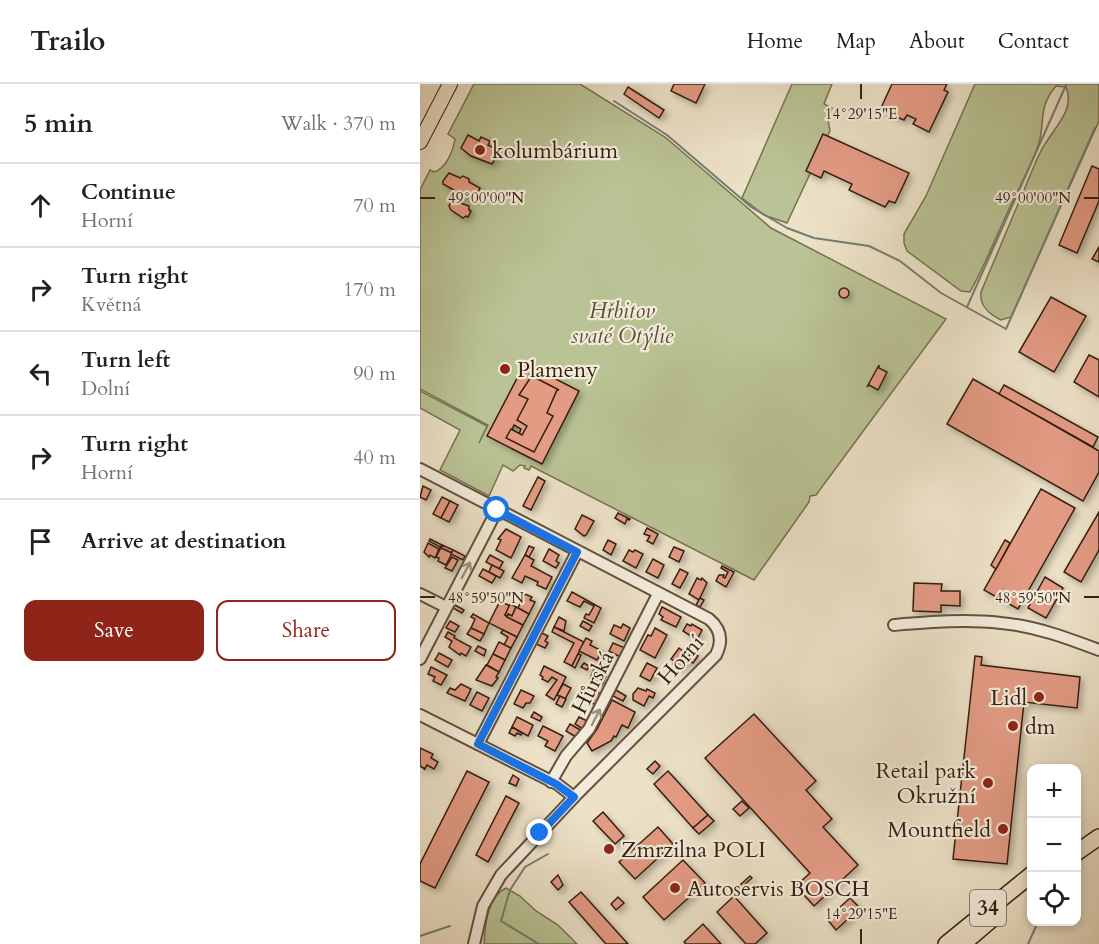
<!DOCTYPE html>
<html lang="en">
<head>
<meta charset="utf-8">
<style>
	:root { --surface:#fff; --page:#f2f2f2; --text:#202124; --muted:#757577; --line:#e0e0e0; --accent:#8f2418 }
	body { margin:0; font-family:Cardo,serif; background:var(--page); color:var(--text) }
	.controls { position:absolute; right:18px; bottom:18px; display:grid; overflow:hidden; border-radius:12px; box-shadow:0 3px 9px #0003 }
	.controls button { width:54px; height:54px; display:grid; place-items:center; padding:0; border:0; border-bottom:2px solid var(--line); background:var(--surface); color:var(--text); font:30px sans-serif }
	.stop { position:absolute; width:18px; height:18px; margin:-14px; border:4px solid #1a73e8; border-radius:50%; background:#fff }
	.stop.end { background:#1a73e8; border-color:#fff; box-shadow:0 2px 6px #0008 }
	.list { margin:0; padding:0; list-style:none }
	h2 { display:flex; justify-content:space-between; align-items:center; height:78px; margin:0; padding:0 24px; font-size:26px }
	h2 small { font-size:20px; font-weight:400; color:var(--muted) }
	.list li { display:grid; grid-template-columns:39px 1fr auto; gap:18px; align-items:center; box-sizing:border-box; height:84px; padding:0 24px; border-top:2px solid var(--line) }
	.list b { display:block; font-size:22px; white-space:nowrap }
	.list p { margin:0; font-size:20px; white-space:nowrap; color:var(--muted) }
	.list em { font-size:20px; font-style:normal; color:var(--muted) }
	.actions { display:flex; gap:12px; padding:18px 24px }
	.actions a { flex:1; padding:14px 0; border:2px solid var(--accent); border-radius:12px; text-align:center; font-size:21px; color:var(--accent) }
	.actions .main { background:var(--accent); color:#fff }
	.icon { flex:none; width:33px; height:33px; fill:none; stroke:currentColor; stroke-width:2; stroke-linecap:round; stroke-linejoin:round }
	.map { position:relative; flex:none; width:679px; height:860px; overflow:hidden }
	header { display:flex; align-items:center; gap:36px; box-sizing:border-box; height:84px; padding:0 30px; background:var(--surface); border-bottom:2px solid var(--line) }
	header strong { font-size:28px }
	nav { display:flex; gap:33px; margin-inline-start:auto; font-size:21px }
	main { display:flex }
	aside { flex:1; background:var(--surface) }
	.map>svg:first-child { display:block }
</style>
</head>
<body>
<header>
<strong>Trailo</strong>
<nav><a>Home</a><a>Map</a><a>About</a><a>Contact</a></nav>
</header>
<main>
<aside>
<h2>5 min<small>Walk · 370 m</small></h2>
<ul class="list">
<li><svg class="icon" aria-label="ahead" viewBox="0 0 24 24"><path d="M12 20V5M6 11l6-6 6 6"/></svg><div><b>Continue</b><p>Horní</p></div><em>70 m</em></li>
<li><svg class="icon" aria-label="right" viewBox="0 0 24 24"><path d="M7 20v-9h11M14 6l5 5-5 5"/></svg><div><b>Turn right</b><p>Květná</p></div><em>170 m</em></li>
<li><svg class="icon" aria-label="left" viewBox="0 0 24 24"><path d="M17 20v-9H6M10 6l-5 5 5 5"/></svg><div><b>Turn left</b><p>Dolní</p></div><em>90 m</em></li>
<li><svg class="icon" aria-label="right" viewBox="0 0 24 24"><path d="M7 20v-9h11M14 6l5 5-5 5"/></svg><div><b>Turn right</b><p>Horní</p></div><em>40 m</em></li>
<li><svg class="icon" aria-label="arrive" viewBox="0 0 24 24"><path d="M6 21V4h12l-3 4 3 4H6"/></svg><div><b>Arrive at destination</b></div></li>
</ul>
<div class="actions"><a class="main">Save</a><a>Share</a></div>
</aside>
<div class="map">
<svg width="679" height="860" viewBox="0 0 679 860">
	<defs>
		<filter id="shadow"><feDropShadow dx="3.5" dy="3.5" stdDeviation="3" flood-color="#0004"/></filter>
	</defs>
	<rect width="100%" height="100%" fill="#ede2c8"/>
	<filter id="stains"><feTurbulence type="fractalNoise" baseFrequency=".00333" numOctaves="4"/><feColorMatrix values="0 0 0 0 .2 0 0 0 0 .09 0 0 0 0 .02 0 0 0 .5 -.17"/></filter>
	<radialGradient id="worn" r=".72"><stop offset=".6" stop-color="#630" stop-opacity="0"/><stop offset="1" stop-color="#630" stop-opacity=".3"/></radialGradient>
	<g fill="#bac395" stroke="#787152" stroke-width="1.5">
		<path d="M54,0H160L245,53L351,144L526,235L396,411L390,412L389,418L334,496L111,382L109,386L104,384L105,382L100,381L93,387L83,381L69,412L20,386L40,346L0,324V307L67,342L59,359L68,341L0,305V106L10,86L14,88C26,85 33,67 35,55L28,50Z"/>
		<path d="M372,0H412L404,20L412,24L408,36L410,47L367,139L344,131L322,114Z"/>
		<path d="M555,0H679V37L591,233L581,236C569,230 559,222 561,208L617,75C620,69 623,62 627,57C637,41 655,24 646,3L636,2C617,24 626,39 618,62C610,84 599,104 589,125C576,153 565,181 550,208L541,207L487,167L484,159V150L506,112Z"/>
		<path d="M86,804L100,812L116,827L138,841L157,860H64C65,842 67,813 86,804Z"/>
	</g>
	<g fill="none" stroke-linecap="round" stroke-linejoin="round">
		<g stroke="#717e73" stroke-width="2">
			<path d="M194,17L247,51L331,123L367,144L394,154L449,162L480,177L521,209L586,245L675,44"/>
			<path d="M547,223L646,1"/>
			<path d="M0,852L30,842"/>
			<path d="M119,860L81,837L90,806L105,783L128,770"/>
			<path d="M608,860L618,838"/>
		</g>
	</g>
	<g fill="#e39b84" stroke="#351f0f" stroke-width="1.5" fill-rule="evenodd" filter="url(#shadow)">
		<path d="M254,0H285L276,19L251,7Z"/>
		<path d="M472,0H527L524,6L528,8L509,48L493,40L496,35L487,31L484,36L460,26Z"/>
		<path d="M208,3L244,26L239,34L204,10Z"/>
		<path d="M403,50L489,89L475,119L469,117L465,123L429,106L432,100L404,87L401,94L386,87Z"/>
		<path d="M48,51L59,57L61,53L70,57L68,61L79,67L72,80L51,72L41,64Z"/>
		<path d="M672,82L679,85V117L657,169L639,161Z"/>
		<path d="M29,89L40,94L43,92L49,95V98L60,104L54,116L45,111L38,114L34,112V106L23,100V97Z"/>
		<path d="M35,117L49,122V126L51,127L48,133L46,132L43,134L31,126L29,122L31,118Z"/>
		<path d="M679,163V178L672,175Z"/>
		<circle cx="424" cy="209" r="5"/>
		<path d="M631,213L666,232L634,288L599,268Z"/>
		<path d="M669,271L679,276V313L654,298Z"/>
		<path d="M105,279L159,307L122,380L67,352ZM94,341L101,345L99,350L92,346Z"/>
		<path d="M459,281V284L467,288L458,306L449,301L447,303Z"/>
		<path d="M110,291L139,306H137L127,329L133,332L114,368L86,354L91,345L102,351L107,342L97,336L108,315L99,311L111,293Z"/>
		<path d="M553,295L679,367V388L663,417L527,340Z"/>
		<path d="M584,301L678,353L673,363L579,310Z"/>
		<path d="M118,393L125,397L111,426L103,422Z"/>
		<path d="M3,402L11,406L6,416L0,413Z"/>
		<path d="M621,405L655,424L598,525L564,506Z"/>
		<path d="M22,413L30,417L21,434L13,430Z"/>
		<path d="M30,417L38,421L29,438L21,434Z"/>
		<path d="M679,428V466L661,498L644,488Z"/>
		<path d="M198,429L210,435L209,436L207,435L205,440L195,434Z"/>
		<path d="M162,431L174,437L166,451L164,452L155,445Z"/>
		<path d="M227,444L238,450L233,460L227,457L230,452L224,450Z"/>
		<path d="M86,445L101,453L91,474L76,466L81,456L78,455Z"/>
		<path d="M10,455L22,461L20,463L9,457Z"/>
		<path d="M188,456L196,460L191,471L183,466Z"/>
		<path d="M585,456L590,459L576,485L571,481Z"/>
		<path d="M8,459L19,465L15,474L10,471L9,473L4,468Z"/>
		<path d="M22,461L33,466L32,469L21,464L18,467Z"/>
		<path d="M109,462L114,464L109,473L105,471Z"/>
		<path d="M254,463L264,467L259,478L249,473Z"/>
		<path d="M21,464L32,469L26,481L18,477L19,474L16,473Z"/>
		<path d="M129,465L139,471L136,477L139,479L136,484L123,477Z"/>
		<path d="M33,466L45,472L43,476L31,470Z"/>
		<path d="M209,466L213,468L215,466L223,470L216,484L203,477Z"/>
		<path d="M70,471L83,478L79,485L66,478Z"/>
		<path d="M105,471L114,476L111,482L132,493L126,505L117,501L118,498L105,492L102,499L92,494Z"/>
		<path d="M32,473L38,476L32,487L25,484Z"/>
		<path d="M233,475L244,481L238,494L226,488Z"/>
		<path d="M72,481L84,487L80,494L69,488Z"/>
		<path d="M302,482L314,488L306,503L296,497L299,491H304L303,493L305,494L308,488L301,484Z"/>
		<path d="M63,485L76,492L72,499L59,492Z"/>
		<path d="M260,485L268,489L260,504L252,500Z"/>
		<path d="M625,493L643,504L626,534L608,524Z"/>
		<path d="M277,494L281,496L282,494L287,499L279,516L269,510Z"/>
		<path d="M494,499L522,500L521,507H540V522L521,521V528L493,527Z"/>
		<path d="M152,508L181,524L174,539L164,534L166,530L169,531L174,522L164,517L160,523L147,517Z"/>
		<path d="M105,510L112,513L110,516L115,518L109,530L98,524Z"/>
		<path d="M280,514L284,516L280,523L276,521Z"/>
		<path d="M80,517L90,522L85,531L87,533L103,541L97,553L69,539Z"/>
		<path d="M90,520L96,523L92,532L88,530L87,532L85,531Z"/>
		<path d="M35,521L44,526L42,529L33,524Z"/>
		<path d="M96,523L109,530L103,541L87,533L88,530L92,532Z"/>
		<path d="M242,523L261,533L256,543L241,536L243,533L239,530Z"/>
		<path d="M53,530L69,539L64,550L51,544L55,535L51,533Z"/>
		<path d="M139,533L146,537L144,547L134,543Z"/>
		<path d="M30,537L39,542L35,548L26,544Z"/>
		<path d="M163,537L172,542L169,547L160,542Z"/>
		<path d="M203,540L210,544L204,557L190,550L194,541L201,544Z"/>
		<path d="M267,540L271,542L272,540L282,546L277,556L263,547Z"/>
		<path d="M134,543L164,558L152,582L144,578L154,559L132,548Z"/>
		<path d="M51,544L64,550L60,557L47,550Z"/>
		<path d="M235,544L247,551L235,574L220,566L228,551L231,552Z"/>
		<path d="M83,546L97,553L91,564L84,561L88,553L81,549Z"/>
		<path d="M28,548L35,552L34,554L51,563L46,572L41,569L40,571L29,563L32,557L25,553Z"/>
		<path d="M122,549L128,552L125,557L128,559L125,564L116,560Z"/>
		<path d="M166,554L172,557L170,561L182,567L177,576L159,567Z"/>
		<path d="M79,558L91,564L85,576L73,570Z"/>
		<path d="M193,559L205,564L200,573L189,567Z"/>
		<path d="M58,562L66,566L64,572L55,567Z"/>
		<path d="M267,563L273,567L263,583L259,584L253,580L254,577L251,575L259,564L264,568Z"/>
		<path d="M272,568L278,572L273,579L267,575Z"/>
		<path d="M19,569L32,576L28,583L15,576Z"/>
		<path d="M73,570L85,576L79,588L67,581Z"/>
		<path d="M158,570L161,571L155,584L152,582Z"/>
		<path d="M555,572L562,573L561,581L660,593L657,624L604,618L587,780L533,775Z"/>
		<path d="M164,579L169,582L167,586L161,583Z"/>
		<path d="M227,579L237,584L230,597L220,592Z"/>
		<path d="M66,581L79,588L76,593L78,594L72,602L56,596Z"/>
		<path d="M124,582L146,593L134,616L126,611L137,596L132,593L128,598L122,595L123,593L120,591Z"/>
		<path d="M11,583L27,591L21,601L13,597L15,593L8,590Z"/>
		<path d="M174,585L186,592L182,601L170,595Z"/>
		<path d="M41,600L51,605L45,617L27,609L30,604L35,606Z"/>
		<path d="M143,600L151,604L145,615L137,611Z"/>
		<path d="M165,602L181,610L176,621L166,616L168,612L160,608L163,603Z"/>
		<path d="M218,604L226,607L227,605L235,609L233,614L229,612L224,622L213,616V610Z"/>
		<path d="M101,606L114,612L110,619H106L103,624L94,620Z"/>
		<path d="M196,606L206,612L203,617L193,612Z"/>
		<path d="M57,608L69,614L62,627L50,621Z"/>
		<path d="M140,612L146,615L142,623L136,620Z"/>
		<path d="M192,616L215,628L208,644L202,641L196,653L194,652L191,657L172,667L167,659L177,645Z"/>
		<path d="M114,628L122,633L120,637L111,633Z"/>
		<path d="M334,630L396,697L386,706L412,735L403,743L438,781L394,822L376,802L390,789L285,674Z"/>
		<path d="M97,633L113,641L108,652L92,643Z"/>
		<path d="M159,633L167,637L163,645L155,640Z"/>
		<path d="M150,640L162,647L156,653L146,647Z"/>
		<path d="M123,642L143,652L135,667L125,662L128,657L118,652Z"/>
		<path d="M92,643L102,649L101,651L97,649L95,652L89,649Z"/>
		<path d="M0,664L13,670L11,674L18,678L14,685L7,681L4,686L5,685L0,682Z"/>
		<path d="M235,677L240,682L233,690L227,685Z"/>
		<path d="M47,687L69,698L15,804L0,797V780Z"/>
		<path d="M248,687L288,731L273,744L234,700Z"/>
		<path d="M93,691L99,695L96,702L89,699Z"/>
		<path d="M86,712L99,719L68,778L56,771Z"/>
		<path d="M322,717L329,724L320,732L313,725Z"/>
		<path d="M183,728L204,752L195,760L173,737Z"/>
		<path d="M288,731L294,737L279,750L273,744Z"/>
		<path d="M238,743L253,760L215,795L199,778Z"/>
		<path d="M263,776L285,799L244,836L223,813Z"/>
		<path d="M138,791L143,801L138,806L131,798Z"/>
		<path d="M330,792L332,794L322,803L320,801Z"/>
		<path d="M161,808L208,860H186L149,818Z"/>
		<path d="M314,812L347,849L335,860H326L297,828Z"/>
		<path d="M198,813L204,819L196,826L191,820Z"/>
		<path d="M430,814L440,824L416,846L407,835Z"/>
		<path d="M283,840L301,860H266L264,858Z"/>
	</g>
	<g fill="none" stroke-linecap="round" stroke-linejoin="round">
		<defs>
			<g id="minor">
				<path d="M0,385L289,535C301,545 303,557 296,571L157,710L81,791L63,822L54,860"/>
				<path d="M0,510L26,523"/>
				<path d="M474,541C510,538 545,535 581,539C615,542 647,554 679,566"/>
				<path d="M0,575L77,426"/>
				<path d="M0,631L137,700L154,713"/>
				<path d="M58,660L157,468"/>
				<path d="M131,698L146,672L169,645L238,510"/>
			</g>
			<path id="major" d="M0,58L30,0"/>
			<g id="highway">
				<path d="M656,769L679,753"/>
				<path d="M526,860L612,790"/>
				<path d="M543,860L577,831"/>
			</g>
		</defs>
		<use href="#minor" stroke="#63503d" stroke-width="14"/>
		<use href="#major" stroke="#351f0f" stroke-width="16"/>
		<use href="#highway" stroke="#351f0f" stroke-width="18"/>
		<use href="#minor" stroke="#f3ecdb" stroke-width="10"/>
		<use href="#major" stroke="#ede2c8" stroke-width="14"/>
		<use href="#highway" stroke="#ede2c8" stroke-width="15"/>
	</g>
	<defs><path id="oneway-shaft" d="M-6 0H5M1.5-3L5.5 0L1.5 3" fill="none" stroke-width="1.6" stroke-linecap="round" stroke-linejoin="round" transform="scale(1.5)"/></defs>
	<g stroke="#9e907f">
		<use href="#oneway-shaft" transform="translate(46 486) rotate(-62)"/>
		<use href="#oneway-shaft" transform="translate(176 633) rotate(-63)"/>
	</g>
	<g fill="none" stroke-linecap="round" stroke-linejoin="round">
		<path stroke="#1a73e8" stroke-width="8" d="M77,426L157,468L58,660L136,700L154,713L120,749"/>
	</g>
	<path fill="none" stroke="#351f0f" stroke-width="2" d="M441,0V15M0,114H15M664,114H679M0,513H15M664,513H679M441,845V860"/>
	<g fill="#8f2418" stroke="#f3ecdb" stroke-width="2">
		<circle cx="60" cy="66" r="6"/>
		<circle cx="85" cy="285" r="6"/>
		<circle cx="619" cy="613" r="6"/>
		<circle cx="593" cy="642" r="6"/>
		<circle cx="568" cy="699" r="6"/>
		<circle cx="583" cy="745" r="6"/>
		<circle cx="189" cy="765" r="6"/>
		<circle cx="255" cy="804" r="6"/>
	</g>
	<g text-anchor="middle" stroke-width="4.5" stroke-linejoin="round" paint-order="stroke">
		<rect fill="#f3ecdb" stroke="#6e5c4c" stroke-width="1.5" x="550" y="806" width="36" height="36" rx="4.5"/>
		<g font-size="21" font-weight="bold" fill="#351f0f">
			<text x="568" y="831">34</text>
		</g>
		<g font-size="22" fill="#351f0f" stroke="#f3ecdb" text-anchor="start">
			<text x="72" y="74">kolumbárium</text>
			<text x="97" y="293">Plameny</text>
			<text x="607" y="621" text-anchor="end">Lidl</text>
			<text x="605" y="650">dm</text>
			<text x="556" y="694" text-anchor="end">Retail park<tspan x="556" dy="25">Okružní</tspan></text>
			<text x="571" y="753" text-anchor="end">Mountfield</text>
			<text x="201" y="773">Zmrzilna POLI</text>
			<text x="267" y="812">Autoservis BOSCH</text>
		</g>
		<g font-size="22" font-style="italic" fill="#5d5037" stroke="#f3ecdb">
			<text x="202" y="234">Hřbitov<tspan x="202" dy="25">svaté Otýlie</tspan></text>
		</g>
		<g font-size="22" fill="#351f0f" stroke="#f3ecdb">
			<text transform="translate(260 575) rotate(-49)" y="8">Horní</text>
			<text transform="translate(172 598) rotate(-63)" y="8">Hůrská</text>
		</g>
	</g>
	<g font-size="15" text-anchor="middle" fill="#351f0f" stroke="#f3ecdb" stroke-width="4.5" stroke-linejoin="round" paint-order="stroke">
		<text x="441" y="35">14°29'15"E</text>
		<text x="66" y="119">49°00'00"N</text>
		<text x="613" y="119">49°00'00"N</text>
		<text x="66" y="519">48°59'50"N</text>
		<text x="613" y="519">48°59'50"N</text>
		<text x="441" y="835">14°29'15"E</text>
	</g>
	<rect width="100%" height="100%" filter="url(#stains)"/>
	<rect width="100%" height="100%" fill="url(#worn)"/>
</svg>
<div class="controls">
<button>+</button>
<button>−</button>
<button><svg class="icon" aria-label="locate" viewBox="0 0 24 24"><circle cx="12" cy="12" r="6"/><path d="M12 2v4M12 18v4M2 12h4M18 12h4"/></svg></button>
</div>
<div class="stop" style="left:77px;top:426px"></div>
<div class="stop end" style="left:120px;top:749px"></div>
</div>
</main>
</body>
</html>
